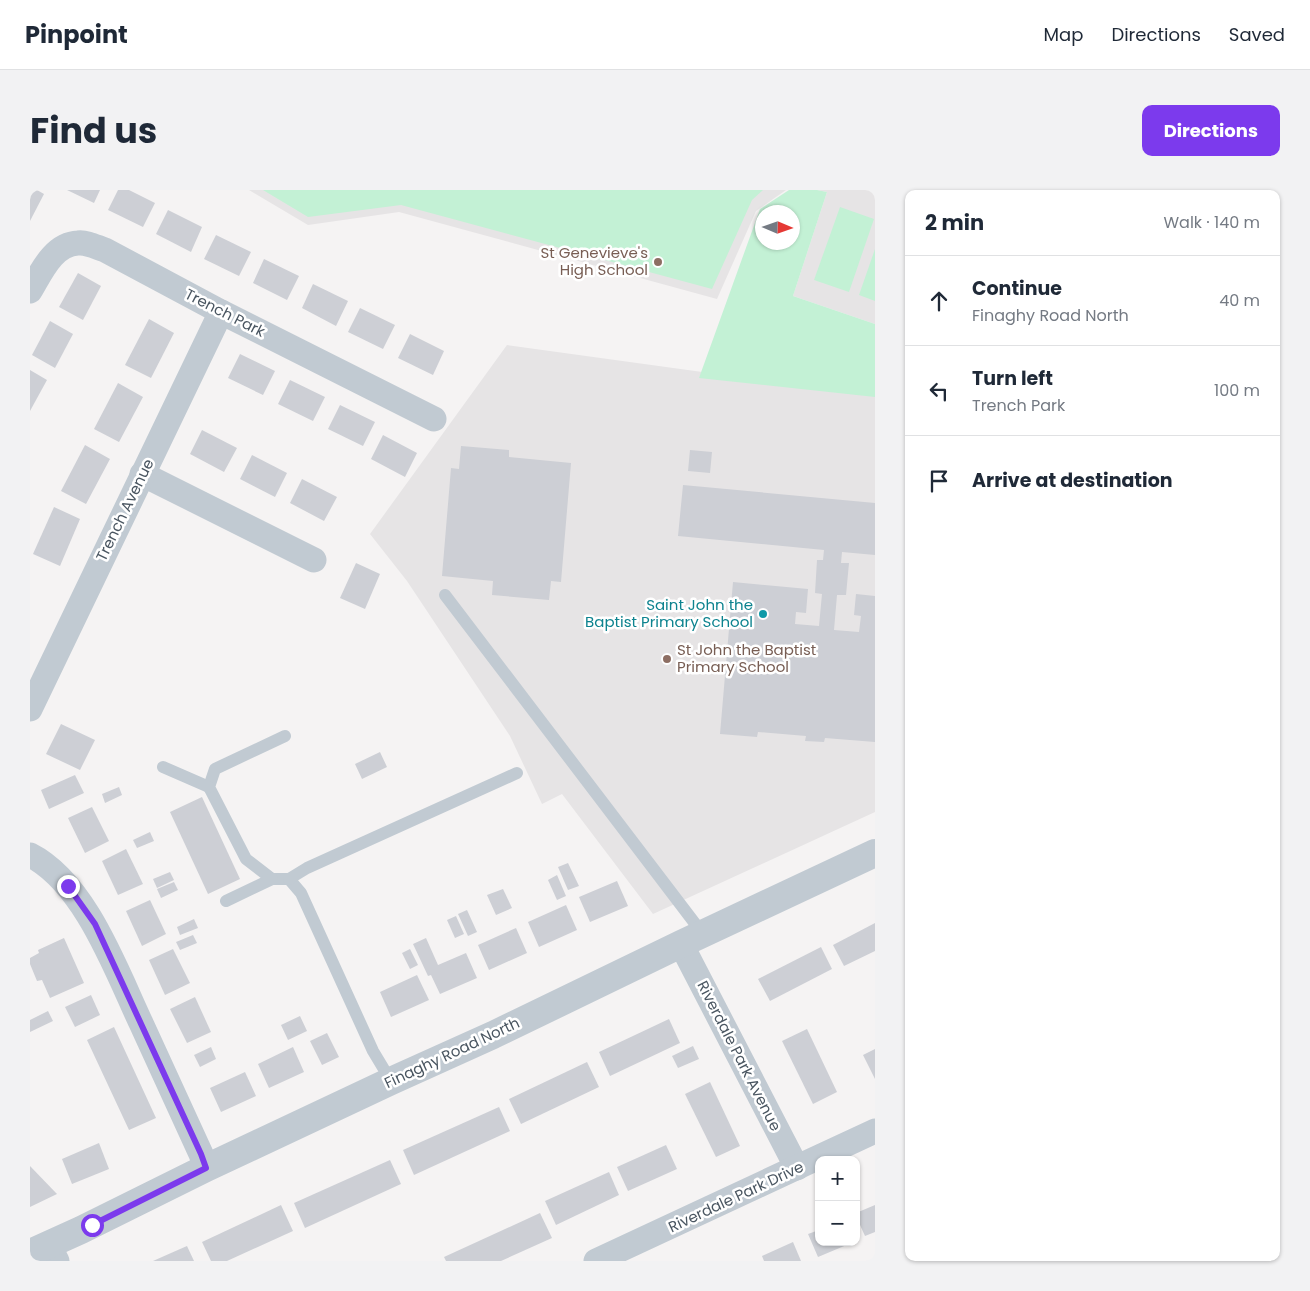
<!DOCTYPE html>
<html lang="en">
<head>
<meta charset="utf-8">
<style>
	:root { --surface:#fff; --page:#f2f2f3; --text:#1f2937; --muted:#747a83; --line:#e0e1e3; --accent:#7c3aed }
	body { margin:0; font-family:Poppins,sans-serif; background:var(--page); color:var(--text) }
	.controls { position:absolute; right:15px; bottom:15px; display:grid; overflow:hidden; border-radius:10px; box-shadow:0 1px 4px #0004 }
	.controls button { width:45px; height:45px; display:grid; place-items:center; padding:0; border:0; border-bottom:1px solid var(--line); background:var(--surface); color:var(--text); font:25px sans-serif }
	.compass { position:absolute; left:725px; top:15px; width:45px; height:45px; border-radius:50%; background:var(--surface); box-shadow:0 1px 4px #0004; rotate:92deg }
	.stop { position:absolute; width:15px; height:15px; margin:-11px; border:4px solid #7c3aed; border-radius:50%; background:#fff }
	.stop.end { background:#7c3aed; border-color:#fff; box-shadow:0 1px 5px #0008 }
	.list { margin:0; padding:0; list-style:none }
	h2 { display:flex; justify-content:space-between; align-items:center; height:65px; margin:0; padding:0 20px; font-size:21px }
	h2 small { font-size:16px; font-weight:400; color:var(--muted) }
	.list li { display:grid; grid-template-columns:32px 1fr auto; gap:15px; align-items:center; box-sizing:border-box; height:90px; padding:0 20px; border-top:1px solid var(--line) }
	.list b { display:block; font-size:19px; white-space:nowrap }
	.list p { margin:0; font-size:16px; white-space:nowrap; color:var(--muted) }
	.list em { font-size:16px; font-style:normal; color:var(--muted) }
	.icon { flex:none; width:28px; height:28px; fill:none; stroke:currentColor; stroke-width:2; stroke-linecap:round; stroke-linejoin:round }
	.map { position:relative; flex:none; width:845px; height:1071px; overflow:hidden; border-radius:10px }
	header { display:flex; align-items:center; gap:30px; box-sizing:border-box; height:70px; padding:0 25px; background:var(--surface); border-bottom:1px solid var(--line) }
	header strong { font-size:24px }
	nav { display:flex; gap:28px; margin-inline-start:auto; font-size:18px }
	.intro { display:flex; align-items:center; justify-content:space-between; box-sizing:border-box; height:120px; padding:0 30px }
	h1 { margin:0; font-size:35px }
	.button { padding:12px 22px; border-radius:10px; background:var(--accent); color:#fff; font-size:18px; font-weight:700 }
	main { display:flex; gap:30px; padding:0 30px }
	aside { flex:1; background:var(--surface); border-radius:10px; box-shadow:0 1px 4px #0004 }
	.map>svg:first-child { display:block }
</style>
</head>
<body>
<header>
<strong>Pinpoint</strong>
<nav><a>Map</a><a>Directions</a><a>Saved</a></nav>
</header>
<div class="intro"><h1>Find us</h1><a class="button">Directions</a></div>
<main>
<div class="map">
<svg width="845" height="1071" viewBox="0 0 845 1071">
	<rect width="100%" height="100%" fill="#f5f3f3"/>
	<g fill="#e6e4e5">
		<path d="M219,0H756L726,21L687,109L369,22L278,35Z"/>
		<path d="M787,0H845V134L763,106L797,2Z"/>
		<path d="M477,155L845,206V622L623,724L532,604L512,614L480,546L377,391L340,344Z"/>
	</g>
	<g fill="#c3f1d5" fill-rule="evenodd">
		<path d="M233,0H733L722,10L682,99L371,15L278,27Z"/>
		<path d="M759,0H787L797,2L763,106L845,134V207L669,188L730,19ZM732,22H762V52H732Z"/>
		<path d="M810,17L844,29L819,102L784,90Z"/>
		<path d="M845,59V111L829,105Z"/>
	</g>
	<g fill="#cdcfd5">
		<path d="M0,0H7L14,4L0,31Z"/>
		<path d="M37,0H70L64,13Z"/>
		<path d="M88,0H99L125,13L113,37L78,20Z"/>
		<path d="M138,20L172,37L161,62L126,44Z"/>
		<path d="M186,45L221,62L209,86L174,69Z"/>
		<path d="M234,69L269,86L257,110L223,93Z"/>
		<path d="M48,83L71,96L53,130L29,117Z"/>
		<path d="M283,94L318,111L306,136L272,118Z"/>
		<path d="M330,118L365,135L353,159L318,142Z"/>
		<path d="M119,129L144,143L121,188L95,175Z"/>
		<path d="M20,131L43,144L25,178L2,165Z"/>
		<path d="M380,144L414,161L403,185L368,168Z"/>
		<path d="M210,164L245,181L233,205L198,188Z"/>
		<path d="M0,180L17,190L0,221Z"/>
		<path d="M260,190L295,207L283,231L248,214Z"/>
		<path d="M88,193L113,207L89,252L64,239Z"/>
		<path d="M310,215L345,232L333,256L298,239Z"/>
		<path d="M172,240L207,258L194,282L160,264Z"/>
		<path d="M353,245L387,263L375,287L341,269Z"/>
		<path d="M55,255L80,269L56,314L31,301Z"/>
		<path d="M431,256L479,260V267L541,273L531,392L521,391L519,410L462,405L463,391L412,386L421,278L429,279Z"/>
		<path d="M660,260L682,262L680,283L658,281Z"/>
		<path d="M222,265L257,283L245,307L210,289Z"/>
		<path d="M272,289L307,307L294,331L260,313Z"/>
		<path d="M653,295L845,313V365L812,362L811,373H819L816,405H807L804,440L829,442L831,426L824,425L826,404L845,406V552L795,548L794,552L775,551L776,546L728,542L727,547L690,544L703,392L778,399L776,423L766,422L765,434L789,436L792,404L785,403L787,370H793L794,360L648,346Z"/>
		<path d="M24,317L50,329L30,376L3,364Z"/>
		<path d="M326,373L350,384L335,419L310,408Z"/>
		<path d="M31,534L65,550L50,580L16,564Z"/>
		<path d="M350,562L357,577L332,589L325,574Z"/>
		<path d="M45,585L54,603L19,619L11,600Z"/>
		<path d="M89,597L92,605L75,613L72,604Z"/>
		<path d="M172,607L210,689L178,704L140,622Z"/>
		<path d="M62,617L79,651L55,663L38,628Z"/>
		<path d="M120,642L124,651L107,658L103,650Z"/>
		<path d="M96,659L113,694L88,705L72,671Z"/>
		<path d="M538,673L549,696L538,700L528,677Z"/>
		<path d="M140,682L144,690L127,698L123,689Z"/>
		<path d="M527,685L536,706L527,710L518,690Z"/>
		<path d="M587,691L598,716L560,732L549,707Z"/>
		<path d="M144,692L148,700L131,708L127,699Z"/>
		<path d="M473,699L482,718L466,725L457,705Z"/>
		<path d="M120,710L136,744L112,756L96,721Z"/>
		<path d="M536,715L547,740L509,757L498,732Z"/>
		<path d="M437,720L447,742L438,746L428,724Z"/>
		<path d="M426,726L434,744L425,748L417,730Z"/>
		<path d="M164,729L168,738L150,745L147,737Z"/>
		<path d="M845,733V761L814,776L803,755Z"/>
		<path d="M486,738L497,763L459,780L448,755Z"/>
		<path d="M163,745L167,753L150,760L146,752Z"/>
		<path d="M34,748L54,793L20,808L12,790L7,791L0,774V768L9,763L8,760Z"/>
		<path d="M396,748L408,775L436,763L447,788L410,804L401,785L398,786L383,754Z"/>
		<path d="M791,757L802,779L740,811L728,789Z"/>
		<path d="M143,759L160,793L135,805L119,770Z"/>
		<path d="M380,759L388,775L380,779L372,763Z"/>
		<path d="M387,785L399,810L361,827L350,802Z"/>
		<path d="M61,805L70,825L45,837L35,817Z"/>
		<path d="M165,807L181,842L157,853L140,819Z"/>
		<path d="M18,821L23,831L0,842V830Z"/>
		<path d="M270,826L277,841L258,850L251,835Z"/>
		<path d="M639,829L650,853L580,886L569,862Z"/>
		<path d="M84,837L126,928L99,940L57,850Z"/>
		<path d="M777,839L807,902L783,914L752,851Z"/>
		<path d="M297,843L309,867L292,875L280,851Z"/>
		<path d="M663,856L669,869L648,878L642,866Z"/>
		<path d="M181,857L186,869L170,877L164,865Z"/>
		<path d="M263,857L274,882L239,898L228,874Z"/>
		<path d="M845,859V889L833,865Z"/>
		<path d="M557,872L569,897L491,934L479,909Z"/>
		<path d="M215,882L226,906L191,922L180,898Z"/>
		<path d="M680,892L710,956L686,967L655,904Z"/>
		<path d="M469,917L480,941L384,985L373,960Z"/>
		<path d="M69,953L79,979L42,994L32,969Z"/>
		<path d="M636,955L647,979L598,1001L587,977Z"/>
		<path d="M360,970L371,994L275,1038L264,1013Z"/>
		<path d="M0,976L27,1004L0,1017Z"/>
		<path d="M579,982L589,1005L526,1035L515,1011Z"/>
		<path d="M251,1015L263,1041L197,1071H181L172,1052Z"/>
		<path d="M845,1015V1042L835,1046L826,1026V1023Z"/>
		<path d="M510,1023L522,1048L471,1071H416L414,1067Z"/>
		<path d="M789,1040V1052H819V1054L788,1067L778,1044Z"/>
		<path d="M763,1052L771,1071H734L732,1066Z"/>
		<path d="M157,1056L164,1071H123L141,1063Z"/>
	</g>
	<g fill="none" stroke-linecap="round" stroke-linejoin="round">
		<g stroke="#c1cad2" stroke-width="12">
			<path d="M415,405L673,744"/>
			<path d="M255,546L185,579L179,597L216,669L242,689H259L271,703L343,861L361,891"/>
			<path d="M133,577L179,597"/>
			<path d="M259,689L277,678L487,583"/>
			<path d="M196,711L242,689"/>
		</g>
		<g stroke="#c1cad2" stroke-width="25">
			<path d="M0,101C11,83 23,54 48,53C57,52 66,57 75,60L191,122L404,229"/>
			<path d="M112,284L284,370"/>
			<path d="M0,519L191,122"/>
			<path d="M0,665C55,693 86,780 111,833C131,877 151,921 171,964L176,978"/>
			<path d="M651,754L767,978"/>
			<path d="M19,1055L27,1071"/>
			<path d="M566,1071L845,941"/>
		</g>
		<path stroke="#c1cad2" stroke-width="28" d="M0,1063L51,1040L176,978L361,891L463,845L651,754L845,663"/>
	</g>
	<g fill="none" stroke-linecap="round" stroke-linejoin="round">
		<path stroke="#7c3aed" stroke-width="6" d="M38,696L65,734L171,964L176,978L62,1035"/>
	</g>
	<g fill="#8d6e63" stroke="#fff" stroke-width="2">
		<circle cx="628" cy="72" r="5"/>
		<circle cx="637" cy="469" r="5"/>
	</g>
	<circle fill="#0f9aa8" stroke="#fff" stroke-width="2" cx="733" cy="424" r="5"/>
	<g text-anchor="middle" stroke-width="5" stroke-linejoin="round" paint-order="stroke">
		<g font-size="15" fill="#785e54" stroke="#fff" text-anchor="end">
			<text x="618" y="68">St Genevieve's<tspan x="618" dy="17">High School</tspan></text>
			<text x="647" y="465" text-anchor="start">St John the Baptist<tspan x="647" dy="17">Primary School</tspan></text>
		</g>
		<g font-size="15" fill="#4a5661" stroke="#fff">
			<text transform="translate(195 123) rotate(27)" y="5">Trench Park</text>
			<text transform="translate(95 320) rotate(-64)" y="5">Trench Avenue</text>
			<text transform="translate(422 863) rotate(-25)" y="5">Finaghy Road North</text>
			<text transform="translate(709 866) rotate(63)" y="5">Riverdale Park Avenue</text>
			<text transform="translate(706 1007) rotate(-25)" y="5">Riverdale Park Drive</text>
		</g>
		<g font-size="15" fill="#0d838f" stroke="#fff" text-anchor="end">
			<text x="723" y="420">Saint John the<tspan x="723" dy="17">Baptist Primary School</tspan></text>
		</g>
	</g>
</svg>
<div class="controls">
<button>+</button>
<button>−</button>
</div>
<svg class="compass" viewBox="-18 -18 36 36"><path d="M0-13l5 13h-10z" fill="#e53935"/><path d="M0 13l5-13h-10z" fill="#747a83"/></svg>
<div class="stop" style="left:62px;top:1035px"></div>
<div class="stop end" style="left:38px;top:696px"></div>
</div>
<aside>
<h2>2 min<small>Walk · 140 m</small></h2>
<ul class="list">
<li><svg class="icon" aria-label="ahead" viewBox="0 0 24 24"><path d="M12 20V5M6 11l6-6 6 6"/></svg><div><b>Continue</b><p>Finaghy Road North</p></div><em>40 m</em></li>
<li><svg class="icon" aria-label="left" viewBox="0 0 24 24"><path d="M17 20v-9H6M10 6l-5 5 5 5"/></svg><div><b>Turn left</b><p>Trench Park</p></div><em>100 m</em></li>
<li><svg class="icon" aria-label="arrive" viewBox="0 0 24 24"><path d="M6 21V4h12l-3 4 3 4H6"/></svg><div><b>Arrive at destination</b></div></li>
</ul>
</aside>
</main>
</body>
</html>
